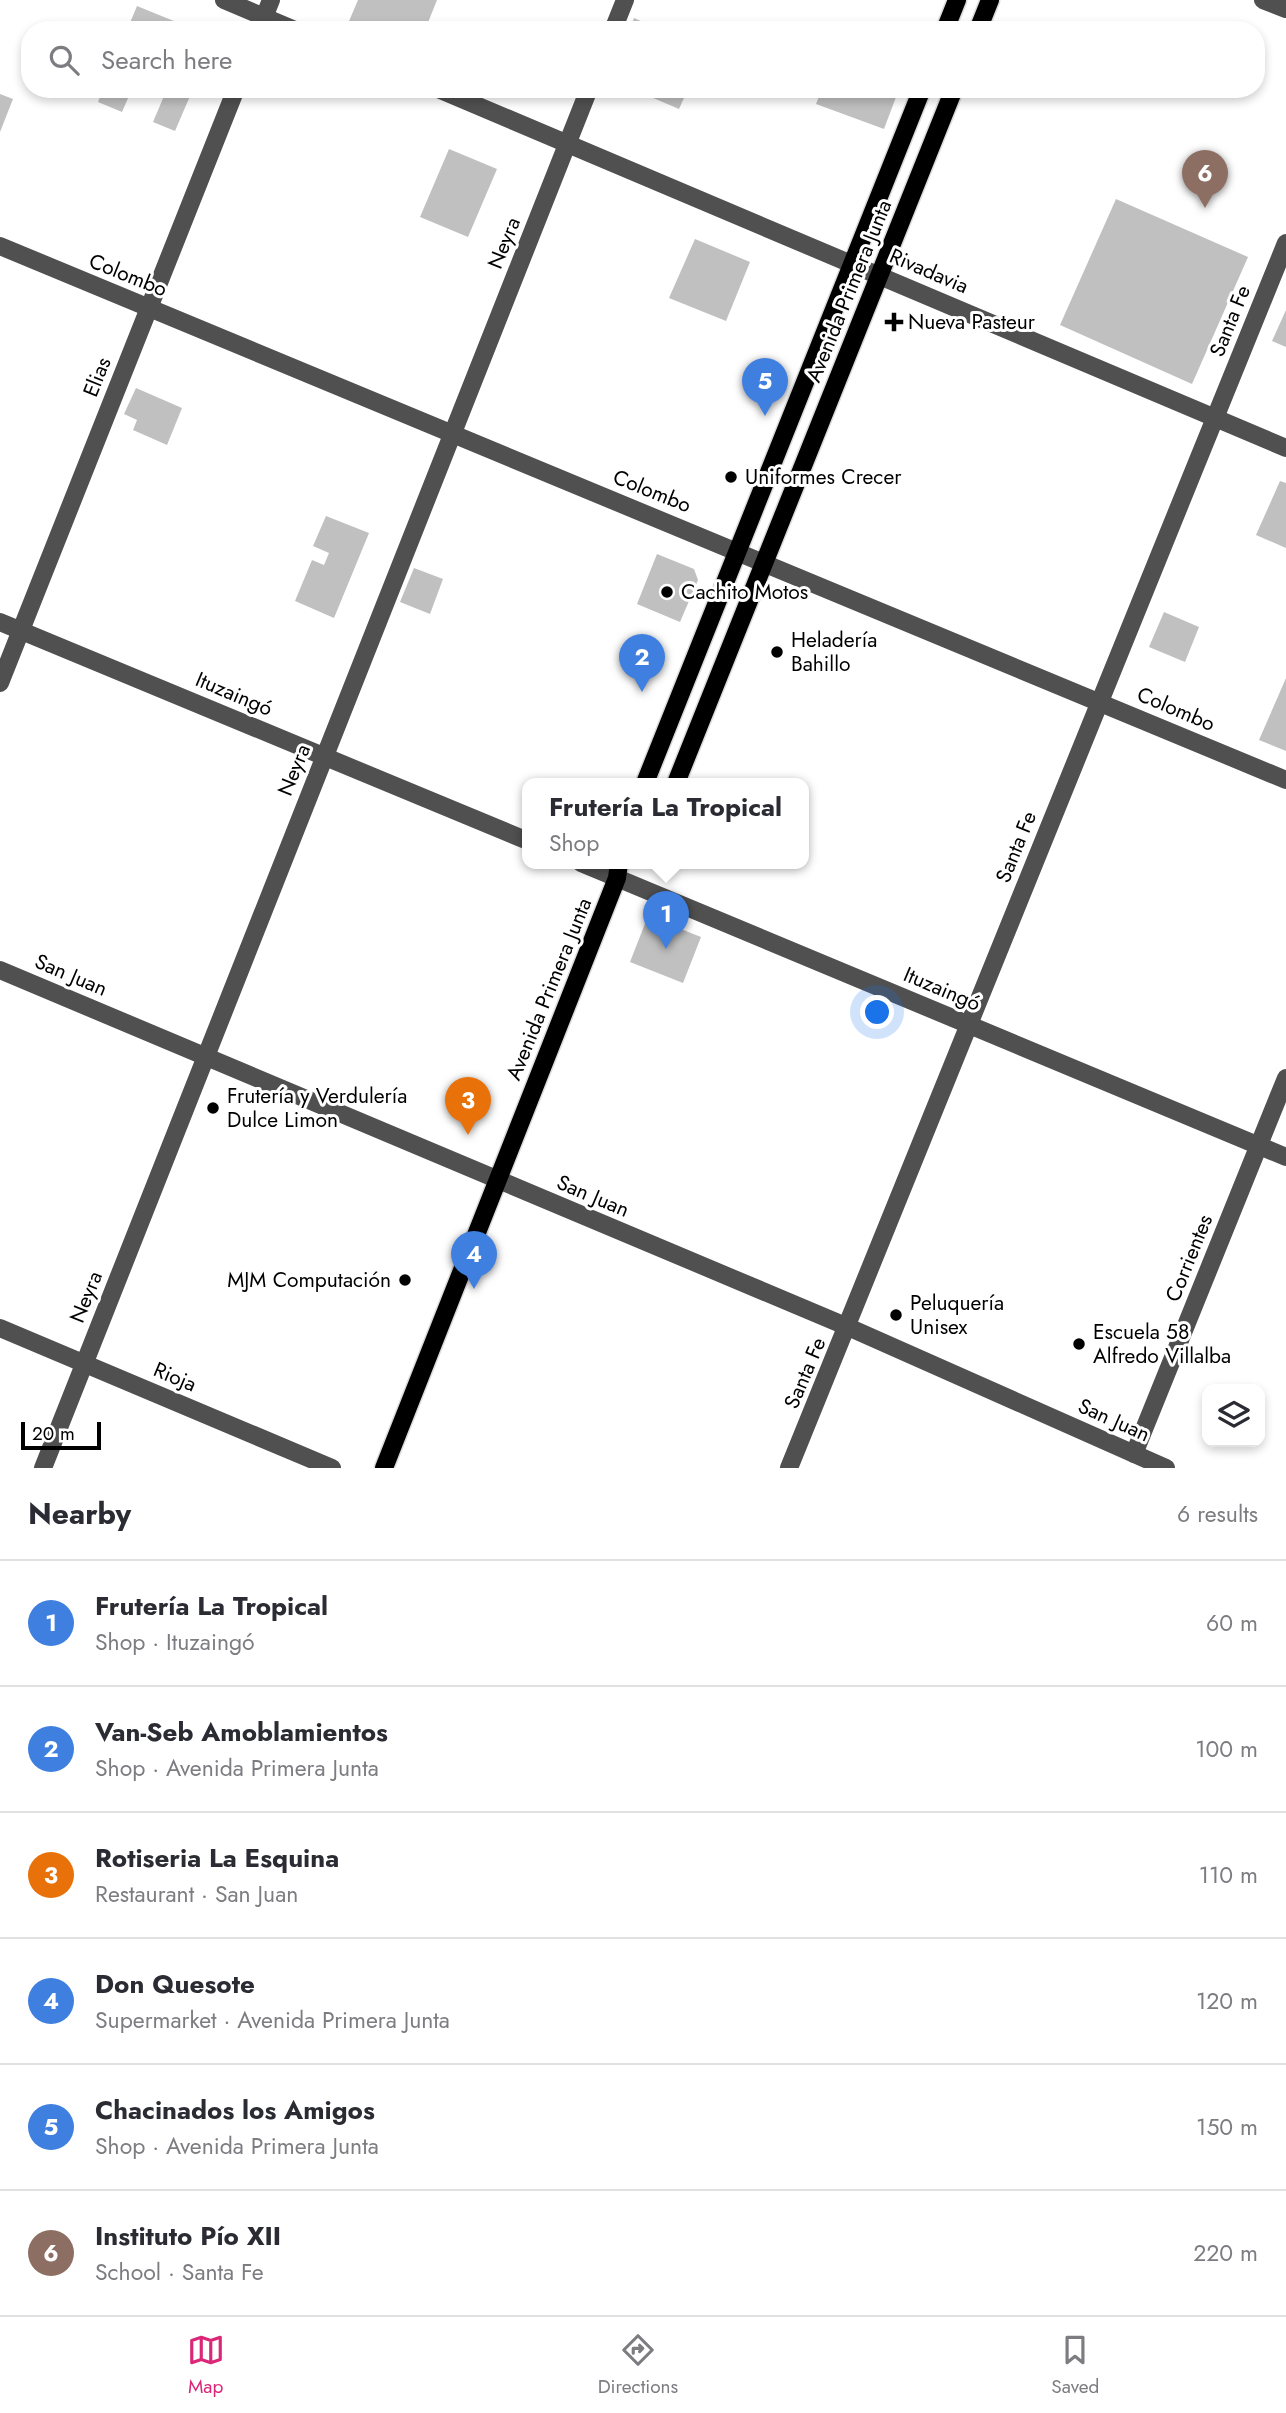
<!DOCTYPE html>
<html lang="en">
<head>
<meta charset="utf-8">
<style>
	:root { --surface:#fff; --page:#f7f7f7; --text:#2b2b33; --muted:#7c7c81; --line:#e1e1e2; --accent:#db2777 }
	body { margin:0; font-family:Jost,sans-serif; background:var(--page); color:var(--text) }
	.controls { position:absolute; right:21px; bottom:21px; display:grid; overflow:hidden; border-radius:14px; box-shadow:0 4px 10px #0003 }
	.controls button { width:63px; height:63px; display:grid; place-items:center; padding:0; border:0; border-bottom:2px solid var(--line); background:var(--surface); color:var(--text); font:35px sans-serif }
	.scale { position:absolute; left:21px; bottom:18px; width:80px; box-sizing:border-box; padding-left:7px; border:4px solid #000; border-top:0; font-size:19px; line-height:24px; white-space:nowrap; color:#000; -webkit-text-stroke:5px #fff; paint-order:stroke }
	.you { position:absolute; left:878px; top:1013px; width:24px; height:24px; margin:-18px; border:5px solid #fff; border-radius:50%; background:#1a73e8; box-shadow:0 0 0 10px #1a73e833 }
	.badge { display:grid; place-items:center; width:46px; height:46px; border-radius:50%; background:var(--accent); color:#fff; font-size:23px; font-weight:700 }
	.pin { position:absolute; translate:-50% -58px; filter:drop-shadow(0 2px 4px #0008) }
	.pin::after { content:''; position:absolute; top:37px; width:24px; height:21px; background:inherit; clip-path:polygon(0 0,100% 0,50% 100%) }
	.popup { position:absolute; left:522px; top:778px; width:287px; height:91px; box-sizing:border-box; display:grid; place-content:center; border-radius:14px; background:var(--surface); filter:drop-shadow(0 2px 5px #0005); font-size:23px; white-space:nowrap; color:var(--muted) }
	.popup b { font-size:26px; color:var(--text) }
	.popup::after { content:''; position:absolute; left:50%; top:100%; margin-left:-14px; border:14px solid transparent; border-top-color:var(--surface) }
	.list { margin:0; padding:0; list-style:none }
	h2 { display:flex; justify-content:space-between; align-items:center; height:91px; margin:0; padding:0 28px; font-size:30px }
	h2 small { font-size:23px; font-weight:400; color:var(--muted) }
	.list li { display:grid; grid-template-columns:46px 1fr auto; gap:21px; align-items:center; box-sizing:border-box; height:126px; padding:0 28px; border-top:2px solid var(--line) }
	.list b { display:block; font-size:26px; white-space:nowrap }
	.list p { margin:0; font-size:23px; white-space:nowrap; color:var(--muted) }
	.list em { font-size:23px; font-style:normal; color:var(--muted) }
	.icon { flex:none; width:38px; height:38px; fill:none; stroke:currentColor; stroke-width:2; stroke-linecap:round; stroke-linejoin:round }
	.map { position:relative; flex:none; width:1286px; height:1468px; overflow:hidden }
	.search { position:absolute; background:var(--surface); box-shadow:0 4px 10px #0003; left:21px; right:21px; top:21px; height:77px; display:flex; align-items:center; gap:18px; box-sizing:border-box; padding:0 24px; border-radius:28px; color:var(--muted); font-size:26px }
	.sheet { height:847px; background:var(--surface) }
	nav { display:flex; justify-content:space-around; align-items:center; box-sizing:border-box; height:98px; border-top:2px solid var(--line); background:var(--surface); font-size:19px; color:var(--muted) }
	nav a { display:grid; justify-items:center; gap:4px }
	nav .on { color:var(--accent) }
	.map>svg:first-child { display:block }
</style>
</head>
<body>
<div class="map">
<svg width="1286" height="1468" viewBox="0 0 1286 1468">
	<rect width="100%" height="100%" fill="#fff"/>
	<g fill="#c0c0c0">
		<path d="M358,0H437L425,30H356L347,26Z"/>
		<path d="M137,6L196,30H127Z"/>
		<path d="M634,18L661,30H629Z"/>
		<path d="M103,89H132L122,112L98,102Z"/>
		<path d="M167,89H193L175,131L153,122Z"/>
		<path d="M632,89H688L679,109Z"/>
		<path d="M822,89H899L884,129L816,104Z"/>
		<path d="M0,94L13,99L0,132Z"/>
		<path d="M449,149L497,169L468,237L420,217Z"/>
		<path d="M1116,199L1248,257L1192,384L1060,325Z"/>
		<path d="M695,239L750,262L726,321L669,298Z"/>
		<path d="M1286,310V347L1272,341Z"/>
		<path d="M136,388L182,408L167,445L133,430L137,420L124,414Z"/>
		<path d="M1280,481L1286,483V548L1256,535Z"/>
		<path d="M326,516L369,533L334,618L295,601L312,560L324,565L329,553L313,546Z"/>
		<path d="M657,554L694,569L698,580L680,622L637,604Z"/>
		<path d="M414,568L443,579L430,614L400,602Z"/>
		<path d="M1164,612L1199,627L1185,662L1149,647Z"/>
		<path d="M1286,678V751L1259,740Z"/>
		<path d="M648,916L701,937L683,983L630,962Z"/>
	</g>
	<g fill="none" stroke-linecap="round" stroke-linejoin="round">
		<defs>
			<g id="major">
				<path d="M945,30L957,0"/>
				<path d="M978,30L990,0"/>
				<path d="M645,783L922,89"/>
				<path d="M676,783L954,89"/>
				<path d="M384,1468L617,878L619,863"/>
			</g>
		</defs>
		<use href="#major" stroke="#dbdbdb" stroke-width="21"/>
		<g stroke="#505050" stroke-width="18">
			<path d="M224,0L295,30"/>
			<path d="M1263,0L1286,9"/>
			<path d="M259,30L271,0"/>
			<path d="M613,30L625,0"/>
			<path d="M438,89L1286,448"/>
			<path d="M0,246L1286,780"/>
			<path d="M0,622L528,841"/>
			<path d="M0,683L236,89"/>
			<path d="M581,863L1286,1157"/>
			<path d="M0,970L848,1327L1166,1468"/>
			<path d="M0,1328L332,1468"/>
			<path d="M1134,1454L1286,1078"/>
			<path d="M43,1468L589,89"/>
			<path d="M789,1468L1286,243"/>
		</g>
		<use href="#major" stroke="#000" stroke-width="18"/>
	</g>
	<g fill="#000" stroke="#fff" stroke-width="2.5">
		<path d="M890.5 311.5h7v7h7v7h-7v7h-7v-7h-7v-7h7z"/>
		<circle cx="731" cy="477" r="7"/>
		<circle cx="667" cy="592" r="7"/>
		<circle cx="777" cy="652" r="7"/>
		<circle cx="213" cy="1108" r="7"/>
		<circle cx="405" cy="1280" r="7"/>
		<circle cx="896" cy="1315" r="7"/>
		<circle cx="1079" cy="1344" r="7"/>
	</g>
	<g text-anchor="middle" stroke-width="6" stroke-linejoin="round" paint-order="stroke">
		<g font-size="21" fill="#000" stroke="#fff">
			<text transform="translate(504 243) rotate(-68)" y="7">Neyra</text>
			<text transform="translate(929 271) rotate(23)" y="7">Rivadavia</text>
			<text transform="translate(128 275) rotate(22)" y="7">Colombo</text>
			<text transform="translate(849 291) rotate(-68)" y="7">Avenida Primera Junta</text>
			<text transform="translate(1230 321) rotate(-68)" y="7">Santa Fe</text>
			<text transform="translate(97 377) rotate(-68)" y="7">Elias</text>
			<text transform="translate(652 491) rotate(22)" y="7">Colombo</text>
			<text transform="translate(234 694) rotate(23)" y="7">Ituzaingó</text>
			<text transform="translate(1176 709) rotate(23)" y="7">Colombo</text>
			<text transform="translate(294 770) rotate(-68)" y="7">Neyra</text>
			<text transform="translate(1016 847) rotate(-68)" y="7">Santa Fe</text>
			<text transform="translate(71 975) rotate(23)" y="7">San Juan</text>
			<text transform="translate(549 989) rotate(-68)" y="7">Avenida Primera Junta</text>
			<text transform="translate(942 989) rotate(23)" y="7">Ituzaingó</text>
			<text transform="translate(593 1196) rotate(23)" y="7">San Juan</text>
			<text transform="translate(1189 1258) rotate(-68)" y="7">Corrientes</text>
			<text transform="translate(86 1297) rotate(-68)" y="7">Neyra</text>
			<text transform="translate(805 1373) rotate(-67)" y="7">Santa Fe</text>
			<text transform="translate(175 1377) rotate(23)" y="7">Rioja</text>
			<text transform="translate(1114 1420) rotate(24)" y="7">San Juan</text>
		</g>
		<g font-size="21" fill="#000" stroke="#fff" text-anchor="start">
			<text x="908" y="329">Nueva Pasteur</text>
			<text x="745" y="484">Uniformes Crecer</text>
			<text x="681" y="599">Cachito Motos</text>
			<text x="791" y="647">Heladería<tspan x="791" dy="24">Bahillo</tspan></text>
			<text x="227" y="1103">Frutería y Verdulería<tspan x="227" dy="24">Dulce Limon</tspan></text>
			<text x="391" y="1287" text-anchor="end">MJM Computación</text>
			<text x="910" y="1310">Peluquería<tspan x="910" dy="24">Unisex</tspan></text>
			<text x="1093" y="1339">Escuela 58<tspan x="1093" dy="24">Alfredo Villalba</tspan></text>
		</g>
	</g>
</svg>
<div class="controls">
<button><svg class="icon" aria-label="layers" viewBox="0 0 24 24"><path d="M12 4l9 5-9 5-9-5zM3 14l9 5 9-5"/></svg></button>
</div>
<div class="scale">20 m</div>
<div class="you"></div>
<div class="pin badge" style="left:666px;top:949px;background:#3f7fe0">1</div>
<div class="popup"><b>Frutería La Tropical</b>Shop</div>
<div class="pin badge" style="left:642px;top:692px;background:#3f7fe0">2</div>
<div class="pin badge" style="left:468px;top:1135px;background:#e8710a">3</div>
<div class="pin badge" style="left:474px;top:1289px;background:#3f7fe0">4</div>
<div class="pin badge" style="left:765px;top:416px;background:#3f7fe0">5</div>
<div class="pin badge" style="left:1205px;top:208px;background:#8d6e63">6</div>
<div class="search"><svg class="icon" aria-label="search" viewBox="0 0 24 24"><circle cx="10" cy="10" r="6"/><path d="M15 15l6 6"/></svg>Search here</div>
</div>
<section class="sheet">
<h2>Nearby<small>6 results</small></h2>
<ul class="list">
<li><span class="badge" style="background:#3f7fe0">1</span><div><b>Frutería La Tropical</b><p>Shop · Ituzaingó</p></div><em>60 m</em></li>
<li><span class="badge" style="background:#3f7fe0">2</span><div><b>Van-Seb Amoblamientos</b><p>Shop · Avenida Primera Junta</p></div><em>100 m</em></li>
<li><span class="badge" style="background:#e8710a">3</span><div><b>Rotiseria La Esquina</b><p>Restaurant · San Juan</p></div><em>110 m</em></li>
<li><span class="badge" style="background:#3f7fe0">4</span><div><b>Don Quesote</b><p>Supermarket · Avenida Primera Junta</p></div><em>120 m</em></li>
<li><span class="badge" style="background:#3f7fe0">5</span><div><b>Chacinados los Amigos</b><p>Shop · Avenida Primera Junta</p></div><em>150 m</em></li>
<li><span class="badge" style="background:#8d6e63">6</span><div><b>Instituto Pío XII</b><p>School · Santa Fe</p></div><em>220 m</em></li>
</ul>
</section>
<nav>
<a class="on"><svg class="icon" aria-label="map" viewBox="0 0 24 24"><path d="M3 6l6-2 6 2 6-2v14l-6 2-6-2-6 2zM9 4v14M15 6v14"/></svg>Map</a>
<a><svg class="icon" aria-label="directions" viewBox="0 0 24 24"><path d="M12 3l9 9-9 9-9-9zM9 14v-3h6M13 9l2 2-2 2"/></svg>Directions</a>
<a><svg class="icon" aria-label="saved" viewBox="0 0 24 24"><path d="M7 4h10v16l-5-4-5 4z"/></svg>Saved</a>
</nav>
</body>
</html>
